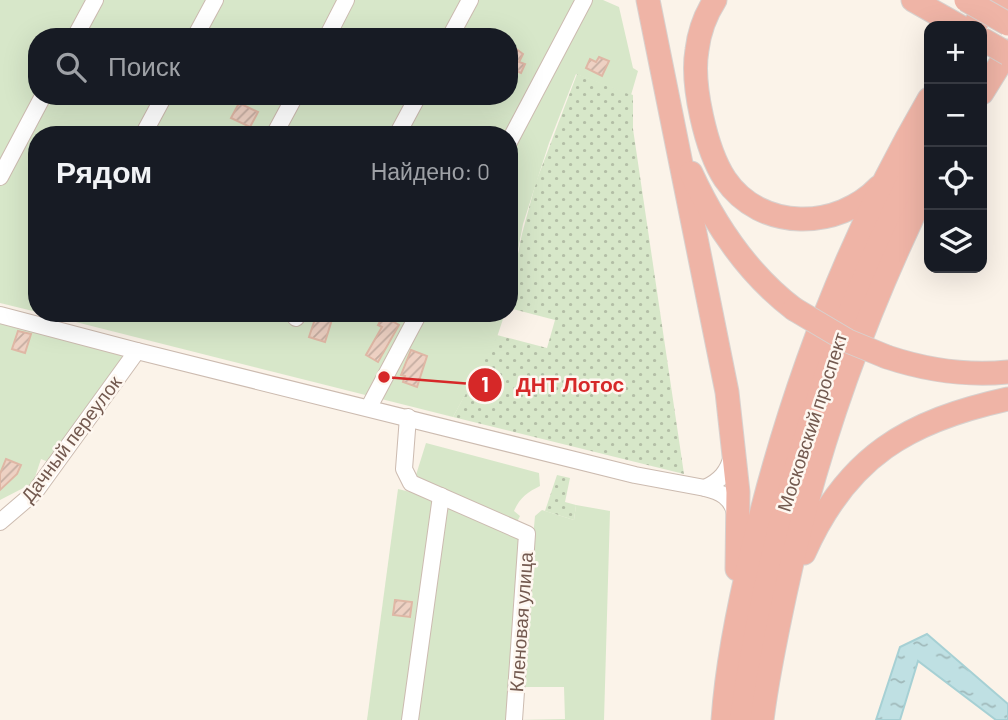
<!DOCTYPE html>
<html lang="ru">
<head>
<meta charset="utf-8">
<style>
	:root { --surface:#171b24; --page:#242831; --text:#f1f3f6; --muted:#9ea1a6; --line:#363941 }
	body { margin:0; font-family:Barlow,sans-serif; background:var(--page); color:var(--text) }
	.controls { position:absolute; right:21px; top:21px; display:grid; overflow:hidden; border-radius:14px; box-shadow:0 7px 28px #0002 }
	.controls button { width:63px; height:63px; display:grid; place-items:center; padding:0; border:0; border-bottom:2px solid var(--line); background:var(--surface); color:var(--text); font:35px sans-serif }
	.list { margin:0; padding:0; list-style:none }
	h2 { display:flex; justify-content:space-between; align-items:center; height:91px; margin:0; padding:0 28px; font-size:30px }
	h2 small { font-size:23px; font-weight:400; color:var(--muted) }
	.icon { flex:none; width:38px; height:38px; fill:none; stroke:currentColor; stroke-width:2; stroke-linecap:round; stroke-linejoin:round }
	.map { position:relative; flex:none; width:1008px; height:720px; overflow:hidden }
	.search { position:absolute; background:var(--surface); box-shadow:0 7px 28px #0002; left:28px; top:28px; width:490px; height:77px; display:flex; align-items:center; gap:18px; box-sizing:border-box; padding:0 24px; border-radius:28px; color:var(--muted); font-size:26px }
	.panel { position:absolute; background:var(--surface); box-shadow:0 7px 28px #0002; left:28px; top:126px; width:490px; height:196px; border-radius:28px }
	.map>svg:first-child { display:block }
</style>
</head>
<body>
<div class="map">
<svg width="1008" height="720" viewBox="0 0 1008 720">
	<defs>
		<pattern id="grass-dots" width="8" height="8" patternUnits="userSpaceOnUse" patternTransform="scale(1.75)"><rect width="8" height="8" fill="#d7e7c9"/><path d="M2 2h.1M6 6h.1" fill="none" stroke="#b3bea6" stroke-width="1.8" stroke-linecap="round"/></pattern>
		<pattern id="water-ripples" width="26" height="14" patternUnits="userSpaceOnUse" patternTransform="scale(1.75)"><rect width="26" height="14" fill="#bfe0e3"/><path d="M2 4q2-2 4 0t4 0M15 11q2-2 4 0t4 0" fill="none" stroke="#a0b9ba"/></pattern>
		<pattern id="building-hatch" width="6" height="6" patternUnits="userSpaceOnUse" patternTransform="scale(1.75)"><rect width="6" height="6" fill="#eed1c3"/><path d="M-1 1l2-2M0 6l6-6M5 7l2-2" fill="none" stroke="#c5ada1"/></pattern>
	</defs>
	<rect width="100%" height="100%" fill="#fbf3e9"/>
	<g fill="url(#grass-dots)">
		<path d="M577,74L633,95V129L684,474L453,417L497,335L547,348L555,320L509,308V298L522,234L536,182Z"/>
		<path d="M557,475L570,478L565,502L576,505L574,520L545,511Z"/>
	</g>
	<g fill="#d7e7c9" fill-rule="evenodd">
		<path d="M0,0H603L619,7L633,68L638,71L631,95L576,74L549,143L523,224L509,298V135H37V312L0,303ZM37,37H509V96H37Z"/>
		<path d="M40,313H505L497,337L453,417Z"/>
		<path d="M0,321L127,353L53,464L41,459L33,483L0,500Z"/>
		<path d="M426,443L539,473L540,486C528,492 520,497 514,511L520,516L516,524L423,482L416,475Z"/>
		<path d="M398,489L435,498L406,720H367Z"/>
		<path d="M444,505L519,536V539L525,548L511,720H412Z"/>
		<path d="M576,505L610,511L604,720H517L565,719L564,687H519L535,516L542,510L574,520Z"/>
	</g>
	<path fill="url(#water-ripples)" stroke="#a6d0d4" stroke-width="2" d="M927,634L1008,704V720H996L918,661L900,720H876L900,647Z"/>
	<g fill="url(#building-hatch)" stroke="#dfb7a5" stroke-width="2">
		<path d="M515,48L523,54L519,62L525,64L521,73L509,68V53L511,49Z"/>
		<path d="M599,57L609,61L602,76L586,68L590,59L596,62Z"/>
		<path d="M239,103L258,112L250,127L231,118Z"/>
		<path d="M317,313H334L325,342L309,337Z"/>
		<path d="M383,316L399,325L378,362L366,355L382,327L378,325Z"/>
		<path d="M18,331L31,334L25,353L12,349Z"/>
		<path d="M411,350L427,356L417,387L403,382L405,376L401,375Z"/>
		<path d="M6,459L21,465L17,474L0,490V474Z"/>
		<path d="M395,600L412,602L410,617L393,615Z"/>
	</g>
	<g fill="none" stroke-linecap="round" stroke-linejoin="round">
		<defs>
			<g id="minor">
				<path d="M75,37L95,0"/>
				<path d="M195,37L215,0"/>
				<path d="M327,37L346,0"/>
				<path d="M450,37L470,0"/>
				<path d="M143,135L164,96"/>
				<path d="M274,135L295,96"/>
				<path d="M397,135L418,96"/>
				<path d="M509,142L584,0"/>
				<path d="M0,177L43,96"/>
				<path d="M0,315L137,351L635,475L705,488"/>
				<path d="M296,318L299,313"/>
				<path d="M369,407L419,313"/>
				<path d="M408,417L404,469L411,483L527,534L514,720"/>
				<path d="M732,456C728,472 720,481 705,488C721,492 731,497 735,513"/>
				<path d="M0,522L35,492L137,351"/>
				<path d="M410,720L441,496"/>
			</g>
			<g id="highway">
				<path d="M648,0L727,392L738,492L737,569"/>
				<path d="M715,0C706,14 699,33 697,50C691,84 706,150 725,179C761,232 838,230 879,187"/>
				<path d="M913,0L959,26"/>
				<path d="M1007,0L1008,1"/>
				<path d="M974,26L991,0"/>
				<path d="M982,93L1008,51"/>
				<path d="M691,173C715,225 748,274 794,309"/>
				<path d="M887,357C926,370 967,376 1008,372"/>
				<path d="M804,553C847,456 908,421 1008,399"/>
				<path d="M723,720C727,662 739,604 753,547C790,391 848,238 929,99"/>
				<path d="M741,720C773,509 831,330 929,140"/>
				<path d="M762,720C767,678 776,636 785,594C815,450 864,315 929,183"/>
			</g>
		</defs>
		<use href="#minor" stroke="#ccbbb0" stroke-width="18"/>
		<use href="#highway" stroke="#d8d1ce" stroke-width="25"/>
		<use href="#minor" stroke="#fff" stroke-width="16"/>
		<use href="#highway" stroke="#efb4a6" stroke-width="23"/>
		<defs>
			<g id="highway-bridge">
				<path d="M966,0L1008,24"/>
				<path d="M982,39L1008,54"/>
				<path d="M794,309L848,341L887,357"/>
			</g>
		</defs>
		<use href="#highway-bridge" stroke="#d8d1ce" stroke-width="25" stroke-linecap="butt"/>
		<use href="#highway-bridge" stroke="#efb4a6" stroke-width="23"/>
	</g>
	<g text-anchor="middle" stroke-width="5" stroke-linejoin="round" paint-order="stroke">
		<g font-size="19" fill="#73594f" stroke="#fef7f0">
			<text transform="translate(812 422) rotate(-72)" y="7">Московский проспект</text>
			<text transform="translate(71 439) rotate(-53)" y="7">Дачный переулок</text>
			<text transform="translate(521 622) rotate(-86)" y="7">Кленовая улица</text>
		</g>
	</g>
	<path fill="none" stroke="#d62828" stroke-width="2.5" d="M384 377L485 385"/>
	<g fill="#d62828" stroke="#fef7f0" stroke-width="2.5">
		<circle cx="384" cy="377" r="7"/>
		<circle cx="485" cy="385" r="18"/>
	</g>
	<g font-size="21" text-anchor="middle" font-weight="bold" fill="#fff">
		<text x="485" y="392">1</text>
	</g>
	<g font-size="21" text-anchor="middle" font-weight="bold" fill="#d62828" stroke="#fef7f0" stroke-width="5" stroke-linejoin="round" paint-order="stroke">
		<text x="570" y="392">ДНТ Лотос</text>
	</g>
</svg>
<div class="controls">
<button>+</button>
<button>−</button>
<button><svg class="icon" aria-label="locate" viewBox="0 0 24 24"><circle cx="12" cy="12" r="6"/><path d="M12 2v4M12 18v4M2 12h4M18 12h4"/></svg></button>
<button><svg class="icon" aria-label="layers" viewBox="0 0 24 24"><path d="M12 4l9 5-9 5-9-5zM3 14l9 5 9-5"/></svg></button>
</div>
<div class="search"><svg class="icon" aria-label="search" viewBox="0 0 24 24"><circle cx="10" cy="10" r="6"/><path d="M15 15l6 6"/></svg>Поиск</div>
<section class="panel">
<h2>Рядом<small>Найдено: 0</small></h2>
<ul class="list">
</ul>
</section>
</div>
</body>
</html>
